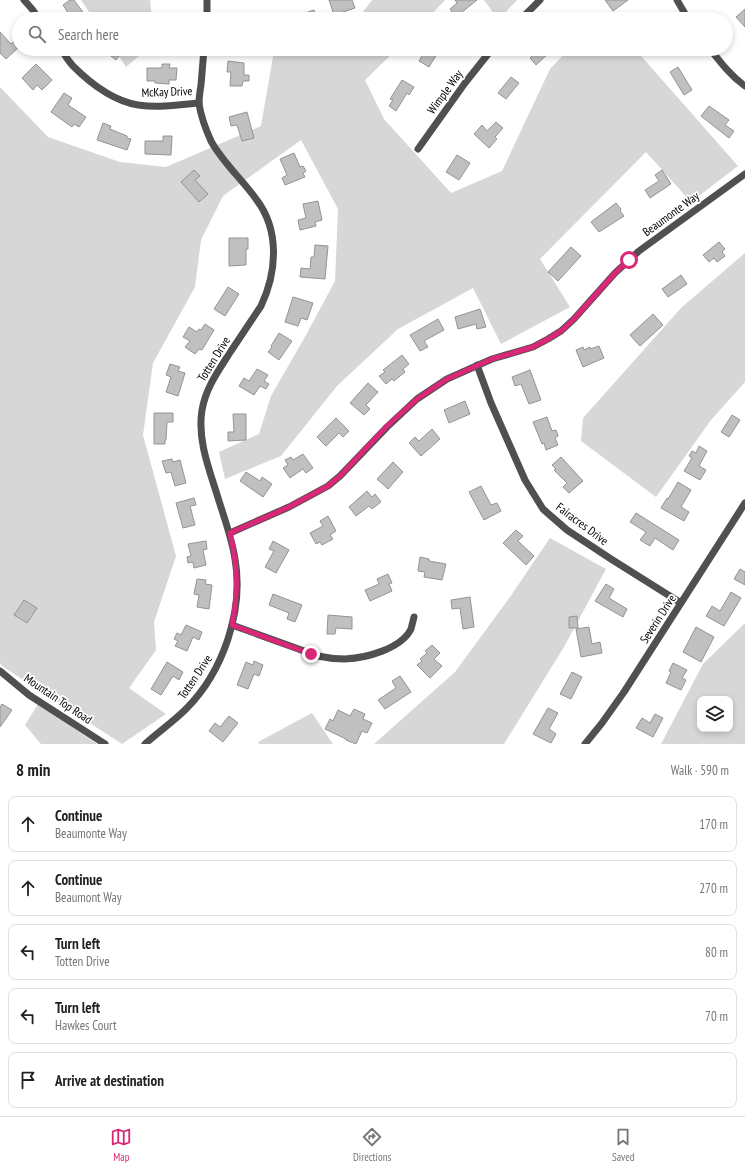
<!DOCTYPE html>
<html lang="en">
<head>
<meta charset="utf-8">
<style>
	:root { --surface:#fff; --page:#f6f6f6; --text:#222; --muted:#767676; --line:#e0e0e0; --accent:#db2777 }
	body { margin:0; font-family:"PT Sans Narrow",sans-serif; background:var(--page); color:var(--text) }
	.controls { position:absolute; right:12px; bottom:12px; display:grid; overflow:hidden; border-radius:8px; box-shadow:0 2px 6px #0003 }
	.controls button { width:36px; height:36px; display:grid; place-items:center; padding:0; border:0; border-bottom:1px solid var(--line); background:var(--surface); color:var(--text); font:20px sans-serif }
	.stop { position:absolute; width:12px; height:12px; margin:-9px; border:3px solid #db2777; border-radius:50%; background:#fff }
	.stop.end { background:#db2777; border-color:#fff; box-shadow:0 1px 4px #0008 }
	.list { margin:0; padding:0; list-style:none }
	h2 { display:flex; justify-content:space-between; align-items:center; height:52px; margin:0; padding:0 16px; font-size:17px }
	h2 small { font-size:13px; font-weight:400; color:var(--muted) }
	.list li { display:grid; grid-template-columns:26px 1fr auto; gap:12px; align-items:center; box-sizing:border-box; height:56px; margin:0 8px 8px; padding:0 8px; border:1px solid var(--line); border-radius:8px }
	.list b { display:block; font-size:15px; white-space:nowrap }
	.list p { margin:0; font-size:13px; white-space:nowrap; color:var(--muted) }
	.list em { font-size:13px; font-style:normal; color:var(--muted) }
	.icon { flex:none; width:22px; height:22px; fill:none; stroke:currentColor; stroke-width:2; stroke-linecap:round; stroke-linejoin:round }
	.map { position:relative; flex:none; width:745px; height:744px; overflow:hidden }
	.search { position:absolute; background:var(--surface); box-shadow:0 2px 6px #0003; left:12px; right:12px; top:12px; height:44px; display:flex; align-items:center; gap:10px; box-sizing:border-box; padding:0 14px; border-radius:22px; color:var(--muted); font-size:15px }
	.sheet { height:372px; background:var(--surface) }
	nav { display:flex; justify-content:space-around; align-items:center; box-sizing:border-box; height:56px; border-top:1px solid var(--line); background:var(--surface); font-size:11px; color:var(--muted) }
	nav a { display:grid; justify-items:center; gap:2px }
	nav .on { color:var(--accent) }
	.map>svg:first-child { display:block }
</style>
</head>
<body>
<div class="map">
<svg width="745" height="744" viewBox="0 0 745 744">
	<rect width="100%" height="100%" fill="#fff"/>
	<g fill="#d7d7d7" fill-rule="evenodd">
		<path d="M81,0H150L152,19H94Z"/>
		<path d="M372,0H445L427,19H354L360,16Z"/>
		<path d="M484,0H517L499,19H498Z"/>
		<path d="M114,49H147L126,67Z"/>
		<path d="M278,49H397L365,80L384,119L451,193L502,171L550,69L569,49H635L738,166L691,202L646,152L540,259L570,307L501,344L473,288L398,329L337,386L281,456L225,479L219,452L259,434L271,396L306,335L335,281L338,209L301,140L223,196L201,240L195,287L153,363L143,435L176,556L154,622L156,650L129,688L166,714L122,744L2,666L0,663V87L48,137L120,162L166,167L261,126L274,51Z"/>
		<path d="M745,253V382L711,420L656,497L581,441L583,418L682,307Z"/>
		<path d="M550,538L606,569L564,647L504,744H374L455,672L510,597Z"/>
		<path d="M745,623V744H661L703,664ZM700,699H730V729H700Z"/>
		<path d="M38,704L97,744H41L25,725Z"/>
		<path d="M312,713L333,744H259L258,742Z"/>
	</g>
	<g fill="#c0c0c0" stroke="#949494">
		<path d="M70,0H74L88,19H72L63,5Z"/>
		<path d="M329,0H352L355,8L334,15Z"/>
		<path d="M455,0H477L456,17L450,9L457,3Z"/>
		<path d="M605,0H628L613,11Z"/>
		<path d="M745,9V27L736,17Z"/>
		<path d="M314,10L317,19H290V18Z"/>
		<path d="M0,32L11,44L14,41L19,47L6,59L0,53Z"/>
		<path d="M102,49H124L116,60Z"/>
		<path d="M426,49H440L429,67L419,61Z"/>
		<path d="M539,49H553L536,65L530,58Z"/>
		<path d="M228,61L244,63V75H249V81H243L242,86H230L231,72H227Z"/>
		<path d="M36,64L52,80L42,90L37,85L33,90L22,78Z"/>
		<path d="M162,64H170L169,68H177L176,80H169V84L155,83V81H147V68H162Z"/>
		<path d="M678,67L692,90L684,95L670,72Z"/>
		<path d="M511,77L519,83L506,99L498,93Z"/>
		<path d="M402,80L414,87L409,95L407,93L396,111L389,106L393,100L390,99Z"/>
		<path d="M64,93L72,98L68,105L86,117L79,127L74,124L72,127L51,112Z"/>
		<path d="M709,106L729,120L725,125L734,131L729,138L701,116Z"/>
		<path d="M247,112L254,138L242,141L237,125L231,126L229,117Z"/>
		<path d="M496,122L503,128L495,137L497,139L489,148L474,134L482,125L487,131Z"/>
		<path d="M103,123L111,126L110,129L127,136V138L131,139L127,150L97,140Z"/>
		<path d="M163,136H172L171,155L145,154V141H163Z"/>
		<path d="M294,153L300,167L303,166L306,171L303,173L305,177L285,185L282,178L287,175L280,159Z"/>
		<path d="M457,155L470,163L459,180L446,172Z"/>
		<path d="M194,170L200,176L195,180L208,194L199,202L181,182Z"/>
		<path d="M662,170L671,184L650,198L645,190L659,181L655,175Z"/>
		<path d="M318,201L322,220L315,222L316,226L300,230L298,220L306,218L303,204Z"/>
		<path d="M616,203L621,209L620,211L624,216L599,232L591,222Z"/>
		<path d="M229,238H248V249H246V265L229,266Z"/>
		<path d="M719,242L725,249L722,252L725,256L717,262L714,258L709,262L703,255Z"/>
		<path d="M315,245L328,246L325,279L300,277L301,268L310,269L311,257H314Z"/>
		<path d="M571,247L581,256L558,281L548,272Z"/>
		<path d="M681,275L687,284L668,297L662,289Z"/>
		<path d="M228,287L239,294L225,316L214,309Z"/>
		<path d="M293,297L313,303L307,320L301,318L298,326L285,322Z"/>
		<path d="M480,309L486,327L477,329L476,324L458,329L455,317Z"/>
		<path d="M653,314L663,325L640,346L630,335Z"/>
		<path d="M438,319L444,330L424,341L428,347L420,351L410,335Z"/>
		<path d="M205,324L214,330L202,350L199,349L195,354L185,347L190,341L183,337L189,327L197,332L199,329L201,330Z"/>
		<path d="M279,333L292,341L279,360L268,352L272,347L271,346Z"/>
		<path d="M599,346L604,358L583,367L576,350L583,347L584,350L590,347V349Z"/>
		<path d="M402,355L409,364L403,369L405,372L394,381L392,379L386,384L379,376L385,372L383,370Z"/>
		<path d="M170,364L180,367L178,371L185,373L178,396L166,392L171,377L166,375Z"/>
		<path d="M257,369L268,375L264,381L269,384L266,389L260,386L254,395L239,386L244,378L249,381Z"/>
		<path d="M530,370L541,400L529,404L521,384L515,386L512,377Z"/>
		<path d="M368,383L378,392L366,405L370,409L364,415L350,403Z"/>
		<path d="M465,401L470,414L449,423L444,410Z"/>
		<path d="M154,413H173V422H167L166,440H165V444H154Z"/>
		<path d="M233,414H246V440L228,441V432H234Z"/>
		<path d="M732,415L740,420L729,437L721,432Z"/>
		<path d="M547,417L552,431L556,430L558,436L555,438L558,445L546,450L544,443L542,444L533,422Z"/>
		<path d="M336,418L349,431L343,437L339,433L326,446L317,437Z"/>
		<path d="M432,429L440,439L421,456L409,443L415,437L419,441Z"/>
		<path d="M699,446L707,451L699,466L706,470L700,480L684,471L692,458L689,456L692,451L696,453Z"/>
		<path d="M303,454L313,468L306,473L303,469L290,478L283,468L288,465L285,460L291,457L293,460Z"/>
		<path d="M561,457L583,481L569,493L563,487L567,483L554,470L556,469L552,465Z"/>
		<path d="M172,459L173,462L180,460L186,483L175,486L171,472L166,473L162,461Z"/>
		<path d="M393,462L403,472L388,489L377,479Z"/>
		<path d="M246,472L260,481L262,477L272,484L263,497L240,481Z"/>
		<path d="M678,482L691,490L681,507L689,512L684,521L661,508L667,498L668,499Z"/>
		<path d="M481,486L491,505L497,503L501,511L484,520L469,492Z"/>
		<path d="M367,491L372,497L375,494L381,502L372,509L369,506L356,516L349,507Z"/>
		<path d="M194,498L196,505L190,506L195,525L183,528L176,503Z"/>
		<path d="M636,513L679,540L673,550L655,538L650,546L640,540L646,532L630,522Z"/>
		<path d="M328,516L336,531L330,535L333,539L322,545L320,542L316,544L310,533L323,526L320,521Z"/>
		<path d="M516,530L523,536L518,541L534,556L526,565L503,543Z"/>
		<path d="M206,541L207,549L203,550L206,565L194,568L193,562L188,563L187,557L191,556L188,544Z"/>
		<path d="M273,541L289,550L276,573L265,567L274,551L269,549Z"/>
		<path d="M420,557L429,559V561L446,564L442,580L424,577L425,572L418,571Z"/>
		<path d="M740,569L745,572V585L734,579Z"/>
		<path d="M388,574L392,583L389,584L392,591L370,601L365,590L379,584L377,579Z"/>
		<path d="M197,579L206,580L205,584L212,585L209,609L197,607L199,595L194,594Z"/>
		<path d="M606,584L614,589L609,598L627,609L623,617L595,601Z"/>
		<path d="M731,592L741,598L724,626L706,616L712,606L720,611Z"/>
		<path d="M273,594L302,605L295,622L287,619L289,613L269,605Z"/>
		<path d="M470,597L474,627L463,629L460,608L452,609L451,600Z"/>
		<path d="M24,600L37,608L27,623L14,615Z"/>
		<path d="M328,615L352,617V629L336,628L335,634H327Z"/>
		<path d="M577,616L578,628H569V617Z"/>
		<path d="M186,625L202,632L199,640L193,637L187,651L175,646L178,641L174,639L177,633L181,635Z"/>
		<path d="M589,627L592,644L600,642L602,653L581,657L576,629Z"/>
		<path d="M696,627L714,637L701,662L683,652Z"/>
		<path d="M432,645L440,653L434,659L442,666L430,678L417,665L422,661L420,659L427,653L425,651Z"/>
		<path d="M254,661L263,665L259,676L254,674L248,689L237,685L246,662L253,665Z"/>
		<path d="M167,662L183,672L179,680L173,676L161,695L151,689Z"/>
		<path d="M673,663L687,670L682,678L686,680L681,690L666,683L671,672L669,671Z"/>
		<path d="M572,672L582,677L571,699L560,694Z"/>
		<path d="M400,676L411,692L385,709L378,700L396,688L392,681Z"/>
		<path d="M2,704L12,710L0,727V707Z"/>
		<path d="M548,708L558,713L549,729L556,734L551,743L533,734Z"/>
		<path d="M354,709L365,714L363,719L372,723L367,733L362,731L356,744L346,740V739L325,729L330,719L333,721L338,710L350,716Z"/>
		<path d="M655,714L663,718L653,737L636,728L642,718L650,723Z"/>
		<path d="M229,716L238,723L223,742L209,731L215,723L220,727Z"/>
	</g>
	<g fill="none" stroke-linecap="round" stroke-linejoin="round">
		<g stroke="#505050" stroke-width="7">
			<path d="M24,0L32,9L39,19"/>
			<path d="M677,0L688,19"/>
			<path d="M207,19V0"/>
			<path d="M521,19L540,0"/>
			<path d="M61,49C65,55 68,61 73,66C90,83 114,101 138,105C158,108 179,105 199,103"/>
			<path d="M710,49C721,63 731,76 745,86"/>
			<path d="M418,149L465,83L492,49"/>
			<path d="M477,365L491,403L525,480L538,501L543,509L567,530L611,559L681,603"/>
			<path d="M230,533L289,507L328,486L340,476L387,427L417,399L447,379L492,359L533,347L548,339L561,331L574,319L615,273L639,251L745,174"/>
			<path d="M232,625L318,656C327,658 336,659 345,659C366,658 401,649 411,629C412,625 413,621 414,617"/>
			<path d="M0,671L29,695L105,744"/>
			<path d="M145,744C158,732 173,722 186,709C223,672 244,611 235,559C232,539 225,520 219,501C210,471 197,441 202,410C206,387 219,370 231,351C241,336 251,321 261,306C277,272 280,230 256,199C242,179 223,163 211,141C206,130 201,116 199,104C199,98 200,91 201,85C202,73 203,61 204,49"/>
			<path d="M585,744L602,723L624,692L745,503"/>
		</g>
	</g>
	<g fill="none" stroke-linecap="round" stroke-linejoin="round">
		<path stroke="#db2777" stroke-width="5" d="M311,654L232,625C236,604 238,582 235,561C234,551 232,542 230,533L289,507L328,486L340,476L387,426L417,399L447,379L492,359L533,347L548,339L561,331L574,319L615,273L629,260"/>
	</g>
	<g text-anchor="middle" stroke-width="3.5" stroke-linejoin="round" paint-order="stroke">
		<g font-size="12" fill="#000" stroke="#fff">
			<text transform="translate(167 92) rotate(-2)" y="4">McKay Drive</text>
			<text transform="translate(445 92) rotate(-54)" y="4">Wimple Way</text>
			<text transform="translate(671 214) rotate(-36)" y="4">Beaumonte Way</text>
			<text transform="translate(214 359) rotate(-58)" y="4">Totten Drive</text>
			<text transform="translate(582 524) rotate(37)" y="4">Fairacres Drive</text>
			<text transform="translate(658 619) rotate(-57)" y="4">Severin Drive</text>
			<text transform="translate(195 677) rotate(-56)" y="4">Totten Drive</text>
			<text transform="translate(58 699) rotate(34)" y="4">Mountain Top Road</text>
		</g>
	</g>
</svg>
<div class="controls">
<button><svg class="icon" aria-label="layers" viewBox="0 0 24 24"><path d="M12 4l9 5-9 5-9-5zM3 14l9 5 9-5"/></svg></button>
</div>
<div class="stop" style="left:629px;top:260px"></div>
<div class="stop end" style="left:311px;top:654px"></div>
<div class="search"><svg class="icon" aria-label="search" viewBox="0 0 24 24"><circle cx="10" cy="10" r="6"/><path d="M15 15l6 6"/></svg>Search here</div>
</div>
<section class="sheet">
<h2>8 min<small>Walk · 590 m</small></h2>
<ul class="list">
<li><svg class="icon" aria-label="ahead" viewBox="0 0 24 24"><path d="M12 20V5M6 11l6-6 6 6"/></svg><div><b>Continue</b><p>Beaumonte Way</p></div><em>170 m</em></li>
<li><svg class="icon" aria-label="ahead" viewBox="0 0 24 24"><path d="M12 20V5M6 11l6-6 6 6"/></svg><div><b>Continue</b><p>Beaumont Way</p></div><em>270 m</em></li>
<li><svg class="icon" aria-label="left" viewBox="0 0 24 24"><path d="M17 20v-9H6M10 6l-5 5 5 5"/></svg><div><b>Turn left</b><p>Totten Drive</p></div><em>80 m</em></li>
<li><svg class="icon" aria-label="left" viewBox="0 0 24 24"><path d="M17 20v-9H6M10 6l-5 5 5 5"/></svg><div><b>Turn left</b><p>Hawkes Court</p></div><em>70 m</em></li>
<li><svg class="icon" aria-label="arrive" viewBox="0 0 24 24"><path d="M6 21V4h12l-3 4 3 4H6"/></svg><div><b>Arrive at destination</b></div></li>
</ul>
</section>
<nav>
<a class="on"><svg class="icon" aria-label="map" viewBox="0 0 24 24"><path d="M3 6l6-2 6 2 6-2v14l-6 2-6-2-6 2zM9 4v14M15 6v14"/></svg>Map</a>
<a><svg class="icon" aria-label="directions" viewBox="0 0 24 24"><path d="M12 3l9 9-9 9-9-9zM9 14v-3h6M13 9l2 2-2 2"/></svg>Directions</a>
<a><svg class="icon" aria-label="saved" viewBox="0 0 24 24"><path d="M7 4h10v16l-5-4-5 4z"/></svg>Saved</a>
</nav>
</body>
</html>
